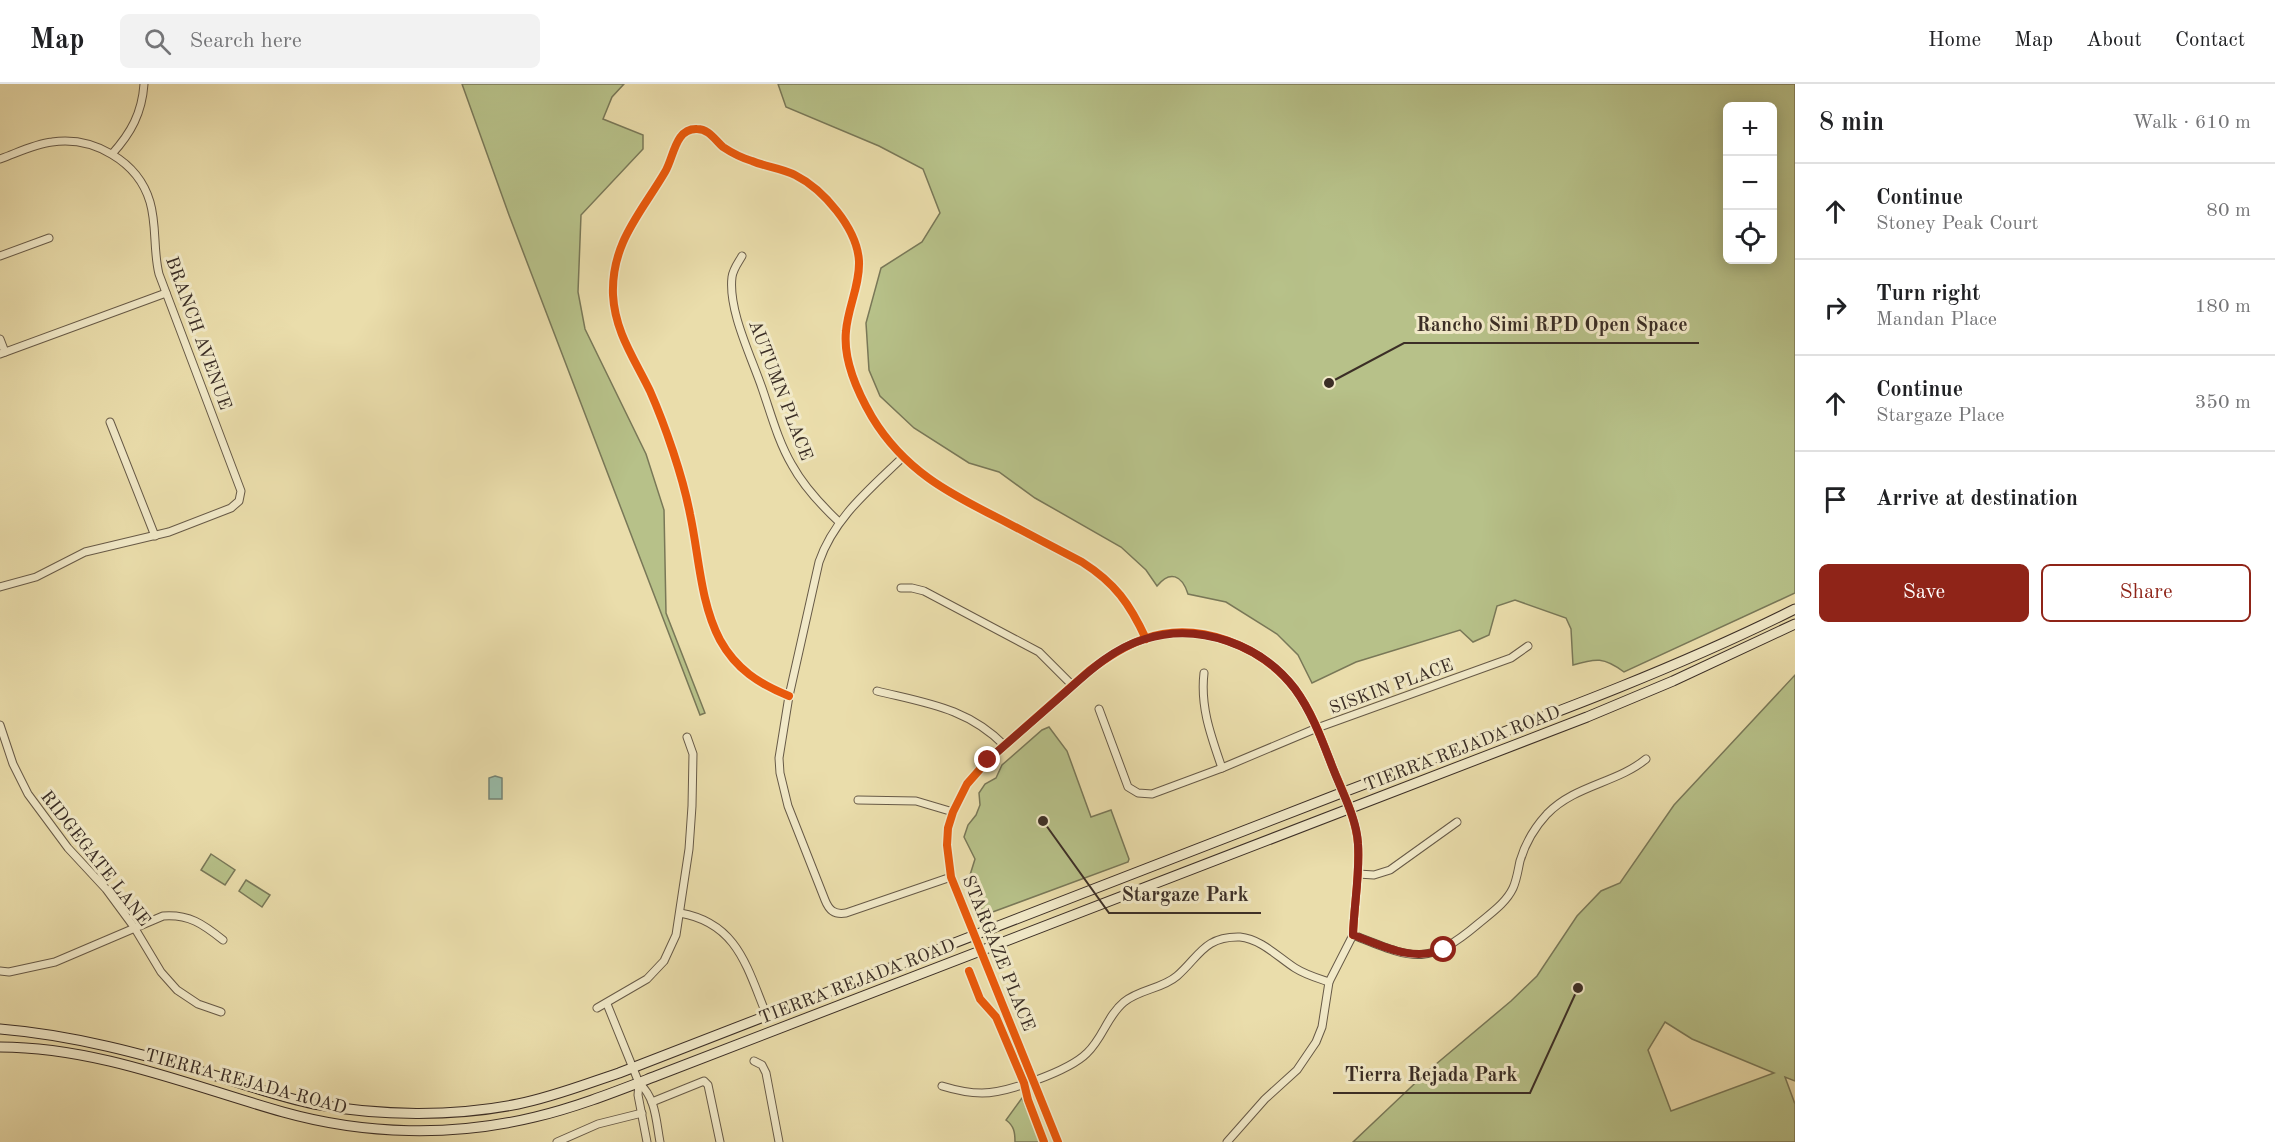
<!DOCTYPE html>
<html lang="en">
<head>
<meta charset="utf-8">
<style>
	:root { --surface:#fff; --page:#f2f2f2; --text:#202124; --muted:#757577; --line:#e0e0e0; --accent:#8f2418 }
	body { margin:0; font-family:"Old Standard TT",serif; background:var(--page); color:var(--text) }
	.controls { position:absolute; right:18px; top:18px; display:grid; overflow:hidden; border-radius:9px; box-shadow:0 3px 15px #0003 }
	.controls button { width:54px; height:54px; display:grid; place-items:center; padding:0; border:0; border-bottom:2px solid var(--line); background:var(--surface); color:var(--text); font:30px sans-serif }
	.stop { position:absolute; width:18px; height:18px; margin:-14px; border:4px solid #8f2418; border-radius:50%; background:#fff }
	.stop.end { background:#8f2418; border-color:#fff; box-shadow:0 2px 6px #0008 }
	.list { margin:0; padding:0; list-style:none }
	h2 { display:flex; justify-content:space-between; align-items:center; height:78px; margin:0; padding:0 24px; font-size:26px }
	h2 small { font-size:20px; font-weight:400; color:var(--muted) }
	.list li { display:grid; grid-template-columns:39px 1fr auto; gap:18px; align-items:center; box-sizing:border-box; height:96px; padding:0 24px; border-top:2px solid var(--line) }
	.list b { display:block; font-size:22px; white-space:nowrap }
	.list p { margin:0; font-size:20px; white-space:nowrap; color:var(--muted) }
	.list em { font-size:20px; font-style:normal; color:var(--muted) }
	.actions { display:flex; gap:12px; padding:18px 24px }
	.actions a { flex:1; padding:14px 0; border:2px solid var(--accent); border-radius:9px; text-align:center; font-size:21px; color:var(--accent) }
	.actions .main { background:var(--accent); color:#fff }
	.icon { flex:none; width:33px; height:33px; fill:none; stroke:currentColor; stroke-width:2; stroke-linecap:round; stroke-linejoin:round }
	.map { position:relative; flex:none; width:1795px; height:1058px; overflow:hidden }
	header { display:flex; align-items:center; gap:36px; box-sizing:border-box; height:84px; padding:0 30px; background:var(--surface); border-bottom:2px solid var(--line) }
	header strong { font-size:28px }
	nav { display:flex; gap:33px; margin-inline-start:auto; font-size:21px }
	.search { width:420px; height:54px; background:var(--page); display:flex; align-items:center; gap:15px; box-sizing:border-box; padding:0 21px; border-radius:9px; color:var(--muted); font-size:22px }
	main { display:flex }
	aside { flex:1; background:var(--surface) }
	.map>svg:first-child { display:block }
</style>
</head>
<body>
<header>
<strong>Map</strong>
<div class="search"><svg class="icon" aria-label="search" viewBox="0 0 24 24"><circle cx="10" cy="10" r="6"/><path d="M15 15l6 6"/></svg>Search here</div>
<nav><a>Home</a><a>Map</a><a>About</a><a>Contact</a></nav>
</header>
<main>
<div class="map">
<svg width="1795" height="1058" viewBox="0 0 1795 1058">
	<rect width="100%" height="100%" fill="#eaddab"/>
	<filter id="stains"><feTurbulence type="fractalNoise" baseFrequency=".00333" numOctaves="4"/><feColorMatrix values="0 0 0 0 .2 0 0 0 0 .09 0 0 0 0 .02 0 0 0 .5 -.17"/></filter>
	<radialGradient id="worn" r=".72"><stop offset=".6" stop-color="#630" stop-opacity="0"/><stop offset="1" stop-color="#630" stop-opacity=".3"/></radialGradient>
	<g fill="#b7c189" stroke="#797858" stroke-width="1.5" fill-rule="evenodd">
		<path d="M462,0H624L612,13L603,35L643,51V65L581,131L578,208L585,245L646,370L664,426L666,529L705,629L700,631L509,131Z"/>
		<path d="M778,0H1795V509L1624,588C1604,573 1596,574 1573,581L1571,545L1566,534L1515,516L1497,522L1489,551L1473,558L1460,546L1356,578L1312,599L1298,571L1277,550L1226,518L1188,510C1182,491 1170,486 1157,502L1146,486L1121,463L1035,414L999,388L969,379L914,344L880,312L869,286L866,239L881,184L922,158L940,129L923,85L879,62L786,23ZM1728,22H1772V176H1728Z"/>
		<path d="M1795,591V997L1785,993L1795,1020V1058H1353L1429,986L1511,917L1537,892L1577,832L1601,807L1620,799L1674,721ZM1665,938L1692,955L1774,989L1671,1027L1648,966Z"/>
		<path d="M1049,643L1067,667L1091,733L1111,726L1129,775L1128,778L990,829H985L981,824L970,791L975,775L964,753L968,741L976,731L980,721L979,709L985,700L996,694L1002,681L1042,646Z"/>
		<path d="M211,770L235,786L225,801L201,786Z"/>
		<path d="M246,796L270,811L262,823L239,807Z"/>
		<path d="M1022,1014L1040,1058H1015C1015,1048 1014,1042 1006,1036Z"/>
	</g>
	<path fill="#98bca9" stroke="#738375" stroke-width="1.5" d="M495,692L502,694V715H489V694Z"/>
	<g fill="none" stroke-linecap="round" stroke-linejoin="round">
		<defs>
			<g id="street">
				<path d="M112,70C131,49 142,29 144,0"/>
				<path d="M0,75C17,69 34,60 52,58C93,52 138,77 150,118C157,142 153,166 159,190L241,407L239,417L231,424L169,448L85,468L36,493L0,503"/>
				<path d="M0,172L49,154"/>
				<path d="M742,172C738,179 733,185 732,193C728,226 751,272 762,304C771,330 778,357 792,381C804,403 821,421 839,438"/>
				<path d="M0,255L5,268"/>
				<path d="M0,270L166,209"/>
				<path d="M110,338L155,452"/>
				<path d="M903,373C870,405 834,434 819,478L789,612L779,674L780,689L788,722L825,816C829,826 834,831 846,829L951,793"/>
				<path d="M901,504H912L924,507L1039,568L1073,602"/>
				<path d="M1204,589C1200,623 1211,652 1222,684"/>
				<path d="M877,607C926,619 968,624 1005,662"/>
				<path d="M789,612C759,600 736,585 720,556C700,518 699,471 690,430C683,393 665,341 650,307C634,274 615,248 613,211C611,159 641,129 665,88C674,73 675,44 697,45C709,45 715,56 723,63C732,69 742,74 752,77C766,83 782,84 795,91C823,105 857,144 859,177C860,201 848,223 846,247C843,275 858,309 872,333C904,386 948,409 1002,436C1029,450 1055,464 1082,478C1115,499 1130,520 1146,555"/>
				<path d="M1099,625L1128,703L1138,709L1152,710L1222,684L1317,644L1511,574L1528,562"/>
				<path d="M0,641L13,680L28,710L68,764L106,805L134,843L161,888L177,906L198,920L221,928"/>
				<path d="M858,716L916,717L953,728"/>
				<path d="M1358,790L1374,791L1390,786L1457,738"/>
				<path d="M680,829C738,839 747,884 767,932"/>
				<path d="M1353,851C1412,874 1426,884 1478,840C1491,829 1506,819 1513,804C1517,795 1518,786 1520,777C1525,760 1535,743 1547,730C1575,701 1617,699 1646,675"/>
				<path d="M0,887L9,888L55,878L163,832C189,830 203,840 223,856"/>
				<path d="M607,920L639,999L638,1011L647,1058"/>
				<path d="M597,924L647,895L664,877L676,851L689,765L692,722L693,670L687,653"/>
				<path d="M754,977L762,981L766,989L779,1058"/>
				<path d="M639,999C656,1014 656,1037 660,1058"/>
				<path d="M942,1002C955,1006 968,1009 982,1009C1007,1009 1069,987 1087,969C1103,954 1107,932 1124,918C1140,905 1162,905 1177,892C1199,873 1204,852 1240,853C1261,855 1278,873 1295,884C1306,891 1317,894 1329,898"/>
				<path d="M652,1018L704,997L708,1001L720,1058"/>
				<path d="M557,1058L598,1040L642,1029"/>
				<path d="M1058,1058L951,793L947,761L948,744L953,728L967,700L988,676L1089,587C1106,574 1124,562 1144,555C1197,536 1261,561 1295,605C1312,628 1322,656 1332,682C1342,706 1356,734 1358,760C1360,790 1354,821 1353,851"/>
				<path d="M1227,1058L1265,1015L1297,986L1316,958L1322,943L1329,898L1353,851"/>
			</g>
			<g id="secondary">
				<path d="M0,945C73,951 143,970 213,991C247,1001 280,1013 314,1020C379,1032 454,1033 518,1020C553,1013 586,1000 619,989C858,897 1097,804 1336,711C1490,652 1647,599 1795,525"/>
				<path d="M0,963C97,963 191,1002 283,1028C365,1051 453,1053 535,1033C577,1023 617,1007 656,992L1587,633L1673,597L1795,540"/>
			</g>
		</defs>
		<use href="#street" stroke="#675a47" stroke-width="9"/>
		<use href="#secondary" stroke="#3b2e26" stroke-width="11"/>
		<use href="#street" stroke="#f1e9c8" stroke-width="7"/>
		<use href="#secondary" stroke="#f1e9c8" stroke-width="9"/>
		<defs>
			<g id="cycleway">
				<path d="M789,612C759,600 736,585 720,556C700,518 699,471 690,430C683,393 665,341 650,307C634,274 615,248 613,211C611,159 641,129 665,88C674,73 675,44 697,45C709,45 715,56 723,63C732,69 742,74 752,77C766,83 782,84 795,91C823,105 857,144 859,177C860,201 848,223 846,247C843,275 858,309 872,333C904,386 948,409 1002,436C1029,450 1055,464 1082,478C1115,499 1130,520 1146,555"/>
				<path d="M969,887L980,915L996,933L1024,999L1028,1016L1044,1058"/>
				<path d="M1058,1058L951,793L947,761L948,744L953,728L967,700L988,676L1089,587C1106,574 1124,562 1144,555C1197,536 1261,561 1295,605C1312,628 1322,656 1332,682C1342,706 1356,734 1358,760C1360,790 1354,821 1353,851"/>
			</g>
		</defs>
		<use href="#cycleway" stroke="#f1e9c8" stroke-width="11"/>
		<use href="#cycleway" stroke="#e8590c" stroke-width="8"/>
	</g>
	<g fill="none" stroke-linecap="round" stroke-linejoin="round">
		<path stroke="#8f2418" stroke-width="8" d="M988,676C1012,655 1036,634 1060,613C1086,590 1111,565 1145,555C1199,538 1262,561 1295,605C1313,630 1323,659 1334,687C1343,710 1357,736 1358,760C1360,790 1354,821 1353,851C1386,863 1409,877 1444,866"/>
	</g>
	<g text-anchor="middle" stroke-width="6" stroke-linejoin="round" paint-order="stroke">
		<g font-size="18" fill="#3b2e26" stroke="#f1e9c8">
			<text transform="translate(199 249) rotate(70)" y="6">BRANCH AVENUE</text>
			<text transform="translate(781 306) rotate(69)" y="6">AUTUMN PLACE</text>
			<text transform="translate(1391 602) rotate(-20)" y="6">SISKIN PLACE</text>
			<text transform="translate(1462 664) rotate(-21)" y="6">TIERRA REJADA ROAD</text>
			<text transform="translate(96 774) rotate(52)" y="6">RIDGEGATE LANE</text>
			<text transform="translate(999 869) rotate(68)" y="6">STARGAZE PLACE</text>
			<text transform="translate(857 897) rotate(-21)" y="6">TIERRA REJADA ROAD</text>
			<text transform="translate(246 997) rotate(15)" y="6">TIERRA REJADA ROAD</text>
		</g>
	</g>
	<path fill="none" stroke="#3b2e26" stroke-width="2" d="M1329 299L1404 259H1699M1043 737L1109 829H1261M1578 904L1530 1009H1333"/>
	<g fill="#3b2e26" stroke="#f1e9c8" stroke-width="2">
		<circle cx="1329" cy="299" r="6"/>
		<circle cx="1043" cy="737" r="6"/>
		<circle cx="1578" cy="904" r="6"/>
	</g>
	<g font-size="20" text-anchor="middle" font-weight="bold" fill="#3b2e26" stroke="#f1e9c8" stroke-width="6" stroke-linejoin="round" paint-order="stroke">
		<text x="1552" y="247">Rancho Simi RPD Open Space</text>
		<text x="1185" y="817">Stargaze Park</text>
		<text x="1431" y="997">Tierra Rejada Park</text>
	</g>
	<rect width="100%" height="100%" filter="url(#stains)"/>
	<rect width="100%" height="100%" fill="url(#worn)"/>
</svg>
<div class="controls">
<button>+</button>
<button>−</button>
<button><svg class="icon" aria-label="locate" viewBox="0 0 24 24"><circle cx="12" cy="12" r="6"/><path d="M12 2v4M12 18v4M2 12h4M18 12h4"/></svg></button>
</div>
<div class="stop" style="left:1444px;top:866px"></div>
<div class="stop end" style="left:988px;top:676px"></div>
</div>
<aside>
<h2>8 min<small>Walk · 610 m</small></h2>
<ul class="list">
<li><svg class="icon" aria-label="ahead" viewBox="0 0 24 24"><path d="M12 20V5M6 11l6-6 6 6"/></svg><div><b>Continue</b><p>Stoney Peak Court</p></div><em>80 m</em></li>
<li><svg class="icon" aria-label="right" viewBox="0 0 24 24"><path d="M7 20v-9h11M14 6l5 5-5 5"/></svg><div><b>Turn right</b><p>Mandan Place</p></div><em>180 m</em></li>
<li><svg class="icon" aria-label="ahead" viewBox="0 0 24 24"><path d="M12 20V5M6 11l6-6 6 6"/></svg><div><b>Continue</b><p>Stargaze Place</p></div><em>350 m</em></li>
<li><svg class="icon" aria-label="arrive" viewBox="0 0 24 24"><path d="M6 21V4h12l-3 4 3 4H6"/></svg><div><b>Arrive at destination</b></div></li>
</ul>
<div class="actions"><a class="main">Save</a><a>Share</a></div>
</aside>
</main>
</body>
</html>
